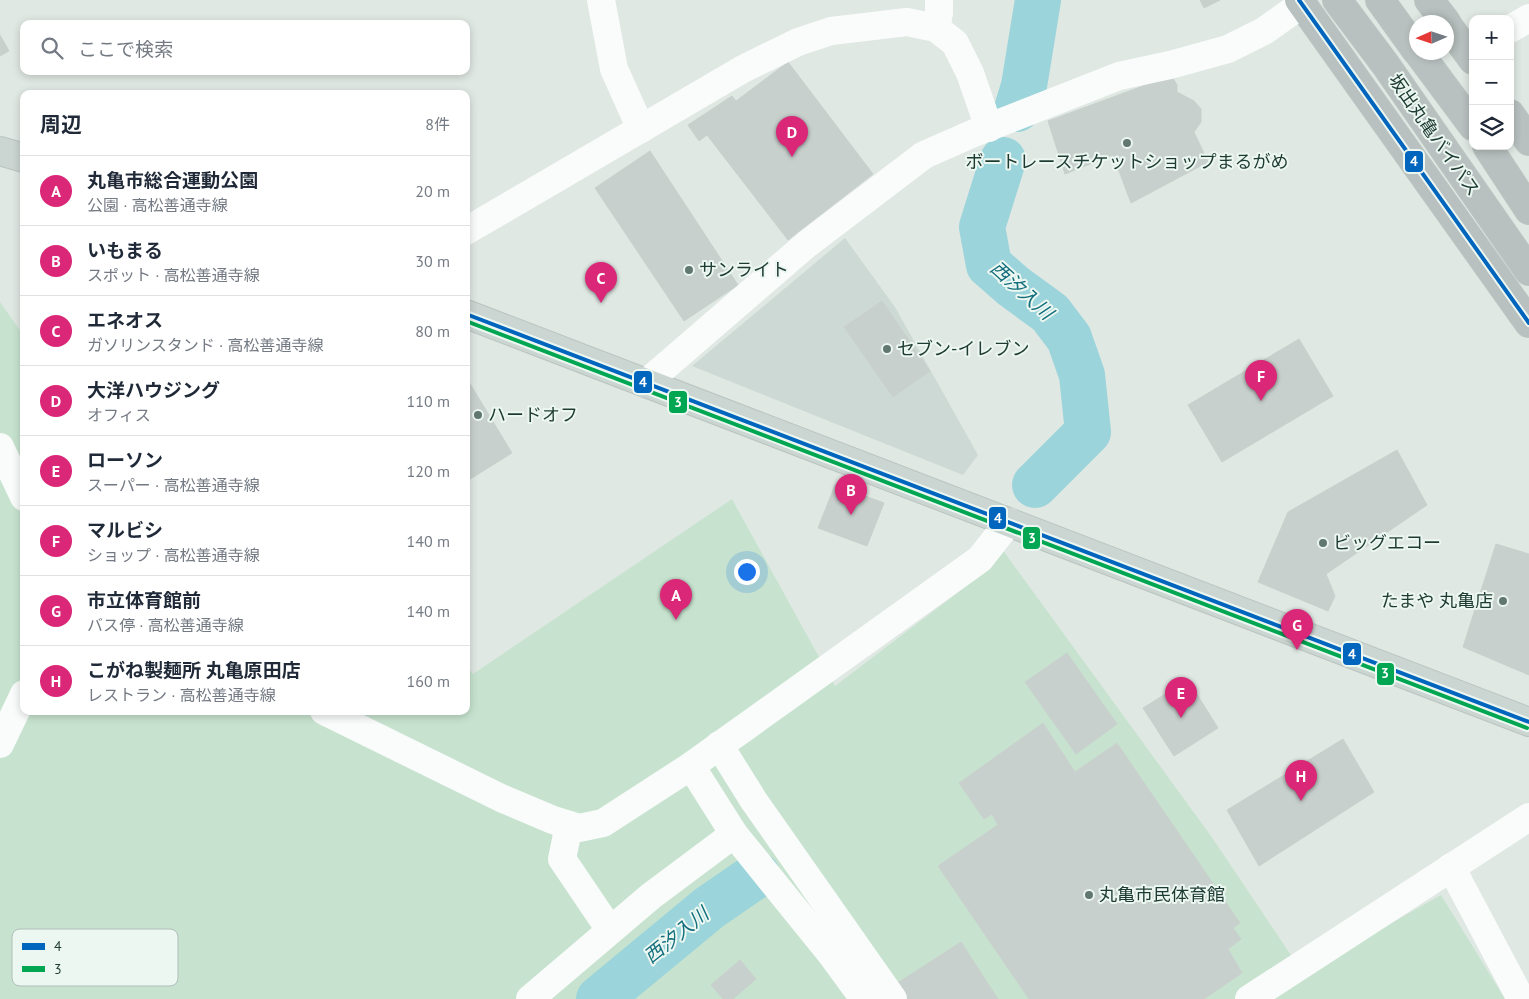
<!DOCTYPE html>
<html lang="ja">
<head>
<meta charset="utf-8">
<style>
	:root { --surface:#fff; --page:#f6f6f7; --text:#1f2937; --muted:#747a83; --line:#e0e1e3; --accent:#db2777 }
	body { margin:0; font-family:"PT Sans","Noto Sans JP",sans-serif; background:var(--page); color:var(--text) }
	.controls { position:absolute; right:15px; top:15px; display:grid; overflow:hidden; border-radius:10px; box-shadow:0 2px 8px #0003 }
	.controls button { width:45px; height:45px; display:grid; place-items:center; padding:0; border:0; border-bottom:1px solid var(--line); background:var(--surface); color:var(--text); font:25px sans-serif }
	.compass { position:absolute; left:1409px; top:15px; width:45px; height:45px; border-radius:50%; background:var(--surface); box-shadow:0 2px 8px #0003; rotate:267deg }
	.you { position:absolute; left:746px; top:571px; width:18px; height:18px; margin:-12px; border:4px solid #fff; border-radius:50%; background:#1a73e8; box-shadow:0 0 0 8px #1a73e833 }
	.badge { display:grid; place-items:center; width:32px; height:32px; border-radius:50%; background:var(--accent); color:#fff; font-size:16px; font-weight:700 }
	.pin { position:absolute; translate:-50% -41px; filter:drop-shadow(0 1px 2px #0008) }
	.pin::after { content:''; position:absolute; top:26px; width:18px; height:15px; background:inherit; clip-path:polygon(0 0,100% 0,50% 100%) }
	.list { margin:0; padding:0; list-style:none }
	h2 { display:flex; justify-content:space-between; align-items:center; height:65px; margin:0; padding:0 20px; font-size:21px }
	h2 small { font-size:16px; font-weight:400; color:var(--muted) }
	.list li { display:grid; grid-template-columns:32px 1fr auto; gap:15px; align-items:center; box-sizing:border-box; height:70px; padding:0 20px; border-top:1px solid var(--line) }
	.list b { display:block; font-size:19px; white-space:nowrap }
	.list p { margin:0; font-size:16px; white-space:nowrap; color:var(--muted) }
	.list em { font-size:16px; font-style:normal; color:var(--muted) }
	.icon { flex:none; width:28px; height:28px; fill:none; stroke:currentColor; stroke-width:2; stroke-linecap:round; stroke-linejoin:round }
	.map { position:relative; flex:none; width:1529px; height:999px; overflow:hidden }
	.search { position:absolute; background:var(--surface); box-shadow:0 2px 8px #0003; left:20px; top:20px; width:450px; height:55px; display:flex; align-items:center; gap:12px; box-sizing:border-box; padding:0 18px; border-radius:10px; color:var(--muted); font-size:19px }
	.panel { position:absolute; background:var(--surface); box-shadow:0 2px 8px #0003; left:20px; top:90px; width:450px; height:625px; border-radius:10px }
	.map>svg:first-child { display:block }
</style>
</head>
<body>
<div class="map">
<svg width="1529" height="999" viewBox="0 0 1529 999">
	<rect width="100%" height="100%" fill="#e0e8e4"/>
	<path fill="#cdd9d4" d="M845,238L895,307L978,455L963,475L692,366Z"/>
	<path fill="#c7e3cf" d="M0,302L24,336V711H466V664L473,674L732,499L835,686L981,575L1002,549L1211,836L1303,973L1441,895L1505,999H0Z"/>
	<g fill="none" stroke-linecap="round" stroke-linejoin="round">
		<g stroke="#9bd4da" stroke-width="46">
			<path d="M1017,109L1024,86L1038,0"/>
			<path d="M1003,160L982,227L989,265L1013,286L1050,313L1069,338L1082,375L1088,432L1035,485"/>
			<path d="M599,999L709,908L757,875"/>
		</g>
	</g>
	<g fill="#c8d0cd" stroke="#c9d1cd">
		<path d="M1200,0H1220L1204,8Z"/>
		<path d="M0,35L9,51L0,56Z"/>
		<path d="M788,62L873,174L788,240L707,135L699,141L688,125L732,96L736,101Z"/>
		<path d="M1173,78L1177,85V92L1194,101L1201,109V122L1194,132L1208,162L1131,203L1113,155L1065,174L1048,121L1151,83Z"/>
		<path d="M650,151L738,285L684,321L595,188Z"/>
		<path d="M882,301L930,371L893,397L844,327Z"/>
		<path d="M1299,339L1333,396L1222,462L1188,405Z"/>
		<path d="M466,377L512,453L467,481L470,485L466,487Z"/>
		<path d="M1397,450L1427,505L1326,574L1335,596L1328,611L1258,582L1288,512Z"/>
		<path d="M835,485L884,503L867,546L818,528Z"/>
		<path d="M1496,544L1529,554V675L1463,647Z"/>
		<path d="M1067,653L1117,724L1076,754L1025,682Z"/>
		<path d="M1188,680L1218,728L1174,756L1143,708Z"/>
		<path d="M1043,723L1075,772L998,825L992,814L984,819L959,783Z"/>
		<path d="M1343,739L1374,792L1259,866L1227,810Z"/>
		<path d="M1117,743L1240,923L1233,928L1241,939L1228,949L1242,973L1204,999H1029L938,866Z"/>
		<path d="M961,942L998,999H907L896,984Z"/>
		<path d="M740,960L756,979L733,999H723L711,985Z"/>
	</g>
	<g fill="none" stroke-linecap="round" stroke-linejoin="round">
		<defs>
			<g id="major">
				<path d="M0,151L24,158"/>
				<path d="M466,314C821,450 1175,586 1529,722"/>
			</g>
			<g id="highway">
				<path d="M1299,0L1529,323"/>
				<path d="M1337,0L1385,64L1529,271"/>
				<path d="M1380,0L1416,50"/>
				<path d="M1429,0L1446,22"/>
				<path d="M1446,23L1473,60"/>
				<path d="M1418,52L1473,126"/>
				<path d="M1510,114L1529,141"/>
				<path d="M1487,146L1529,210"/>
			</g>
		</defs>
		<use href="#major" stroke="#bac5c1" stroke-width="30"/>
		<use href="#highway" stroke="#bac5c1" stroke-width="30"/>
		<g stroke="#fafcfb" stroke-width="28">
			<path d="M601,0L614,69L641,129"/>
			<path d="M936,28L939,13V0"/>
			<path d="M1510,29L1529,18"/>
			<path d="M466,231L743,69L798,42L831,31L907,22L936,28L955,43L970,73L989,128"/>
			<path d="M646,383L807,244L924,155L974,133L1119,76L1170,65L1228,49L1264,31L1302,4"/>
			<path d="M0,447L24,497"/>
			<path d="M324,711L501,798L553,820L579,828L603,823L691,766L980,559L1009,522"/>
			<path d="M0,744L24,694"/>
			<path d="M719,745L754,801L893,999"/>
			<path d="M691,766L734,834L831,954L864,999"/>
			<path d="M569,825L562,859L610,930"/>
			<path d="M1451,867L1521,999"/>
			<path d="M530,999L651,896L734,834"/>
			<path d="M1249,999L1529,817"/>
		</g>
		<use href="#major" stroke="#cbd5d1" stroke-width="28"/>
		<use href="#highway" stroke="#b8c1bf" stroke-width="28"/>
		<defs>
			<g id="bus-1">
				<path d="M1299,0L1529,323"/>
				<path d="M466,314L1529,722"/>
			</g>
			<path id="bus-2" d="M466,321L1527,728"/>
		</defs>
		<use href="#bus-1" stroke="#edf7f2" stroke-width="8"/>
		<use href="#bus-2" stroke="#edf7f2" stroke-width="8"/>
		<use href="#bus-1" stroke="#0065bd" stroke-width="4"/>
		<use href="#bus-2" stroke="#00a651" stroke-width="4"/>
	</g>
	<g fill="#617870" stroke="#edf7f2" stroke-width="2">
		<circle cx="1127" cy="143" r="5"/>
		<circle cx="689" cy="270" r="5"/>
		<circle cx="887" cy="349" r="5"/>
		<circle cx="478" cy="415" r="5"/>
		<circle cx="1323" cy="543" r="5"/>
		<circle cx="1503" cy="601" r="5"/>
		<circle cx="1089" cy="895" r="5"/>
	</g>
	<g text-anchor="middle" stroke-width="4" stroke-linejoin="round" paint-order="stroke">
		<g font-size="18" fill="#1d3b32" stroke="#edf7f2">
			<text transform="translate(1434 135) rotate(55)" y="6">坂出丸亀バイパス</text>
		</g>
		<g font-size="18" fill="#1d3b32" stroke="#edf7f2" text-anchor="start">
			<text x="1127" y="168" text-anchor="middle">ボートレースチケットショップまるがめ</text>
			<text x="699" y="276">サンライト</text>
			<text x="897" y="355">セブン-イレブン</text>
			<text x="488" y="421">ハードオフ</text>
			<text x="1333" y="549">ビッグエコー</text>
			<text x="1493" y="607" text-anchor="end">たまや 丸亀店</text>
			<text x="1099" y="901">丸亀市民体育館</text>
		</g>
		<g font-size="19" font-style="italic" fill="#126e7c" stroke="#edf7f2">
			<text transform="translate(1022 290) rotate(42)" y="7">西汐入川</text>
			<text transform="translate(676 935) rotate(-39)" y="7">西汐入川</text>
		</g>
	</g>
	<rect x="12" y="929" width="166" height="57" rx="8" fill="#edf7f2" stroke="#afbfb8" stroke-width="1"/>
	<rect x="22" y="943" width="23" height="7" fill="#0065bd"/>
	<rect x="22" y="966" width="23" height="6" fill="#00a651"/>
	<g font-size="14" fill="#1d3b32">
		<text x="54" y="951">4</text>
		<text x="54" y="974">3</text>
	</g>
	<g stroke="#edf7f2" stroke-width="2">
		<rect x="1404" y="150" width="20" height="23" rx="5" fill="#0065bd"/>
		<rect x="633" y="370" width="20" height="24" rx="5" fill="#0065bd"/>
		<rect x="668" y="390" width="20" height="24" rx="5" fill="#00a651"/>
		<rect x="988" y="506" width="19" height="24" rx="5" fill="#0065bd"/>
		<rect x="1022" y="526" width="19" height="24" rx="5" fill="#00a651"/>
		<rect x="1342" y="642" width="20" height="24" rx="5" fill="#0065bd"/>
		<rect x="1376" y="662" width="19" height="24" rx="5" fill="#00a651"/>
	</g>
	<g font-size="14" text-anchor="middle" font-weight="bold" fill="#fff">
		<text x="1414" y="166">4</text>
		<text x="643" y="387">4</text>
		<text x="678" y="407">3</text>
		<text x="998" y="523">4</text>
		<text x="1032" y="543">3</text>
		<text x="1352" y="659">4</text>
		<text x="1385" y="678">3</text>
	</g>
</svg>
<div class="controls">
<button>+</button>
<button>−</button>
<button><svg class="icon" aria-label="layers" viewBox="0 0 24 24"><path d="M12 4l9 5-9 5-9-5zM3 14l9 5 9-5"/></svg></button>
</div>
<svg class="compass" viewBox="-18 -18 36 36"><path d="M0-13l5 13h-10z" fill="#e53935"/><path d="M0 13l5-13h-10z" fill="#747a83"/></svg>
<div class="you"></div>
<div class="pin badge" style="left:676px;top:620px">A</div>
<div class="pin badge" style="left:851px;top:515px">B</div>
<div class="pin badge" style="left:601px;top:303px">C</div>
<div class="pin badge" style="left:792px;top:157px">D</div>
<div class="pin badge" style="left:1181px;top:718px">E</div>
<div class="pin badge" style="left:1261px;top:401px">F</div>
<div class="pin badge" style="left:1297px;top:650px">G</div>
<div class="pin badge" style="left:1301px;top:801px">H</div>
<div class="search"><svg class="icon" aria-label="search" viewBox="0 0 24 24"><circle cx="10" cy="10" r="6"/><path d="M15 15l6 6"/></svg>ここで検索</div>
<section class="panel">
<h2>周辺<small>8件</small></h2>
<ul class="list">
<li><span class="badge">A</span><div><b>丸亀市総合運動公園</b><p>公園 · 高松善通寺線</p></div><em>20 m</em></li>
<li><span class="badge">B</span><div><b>いもまる</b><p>スポット · 高松善通寺線</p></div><em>30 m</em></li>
<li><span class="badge">C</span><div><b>エネオス</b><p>ガソリンスタンド · 高松善通寺線</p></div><em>80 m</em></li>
<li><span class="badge">D</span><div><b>大洋ハウジング</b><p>オフィス</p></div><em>110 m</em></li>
<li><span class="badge">E</span><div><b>ローソン</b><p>スーパー · 高松善通寺線</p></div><em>120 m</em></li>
<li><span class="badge">F</span><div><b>マルビシ</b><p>ショップ · 高松善通寺線</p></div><em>140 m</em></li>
<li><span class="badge">G</span><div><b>市立体育館前</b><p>バス停 · 高松善通寺線</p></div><em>140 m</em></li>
<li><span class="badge">H</span><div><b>こがね製麺所 丸亀原田店</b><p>レストラン · 高松善通寺線</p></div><em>160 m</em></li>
</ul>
</section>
</div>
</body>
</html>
